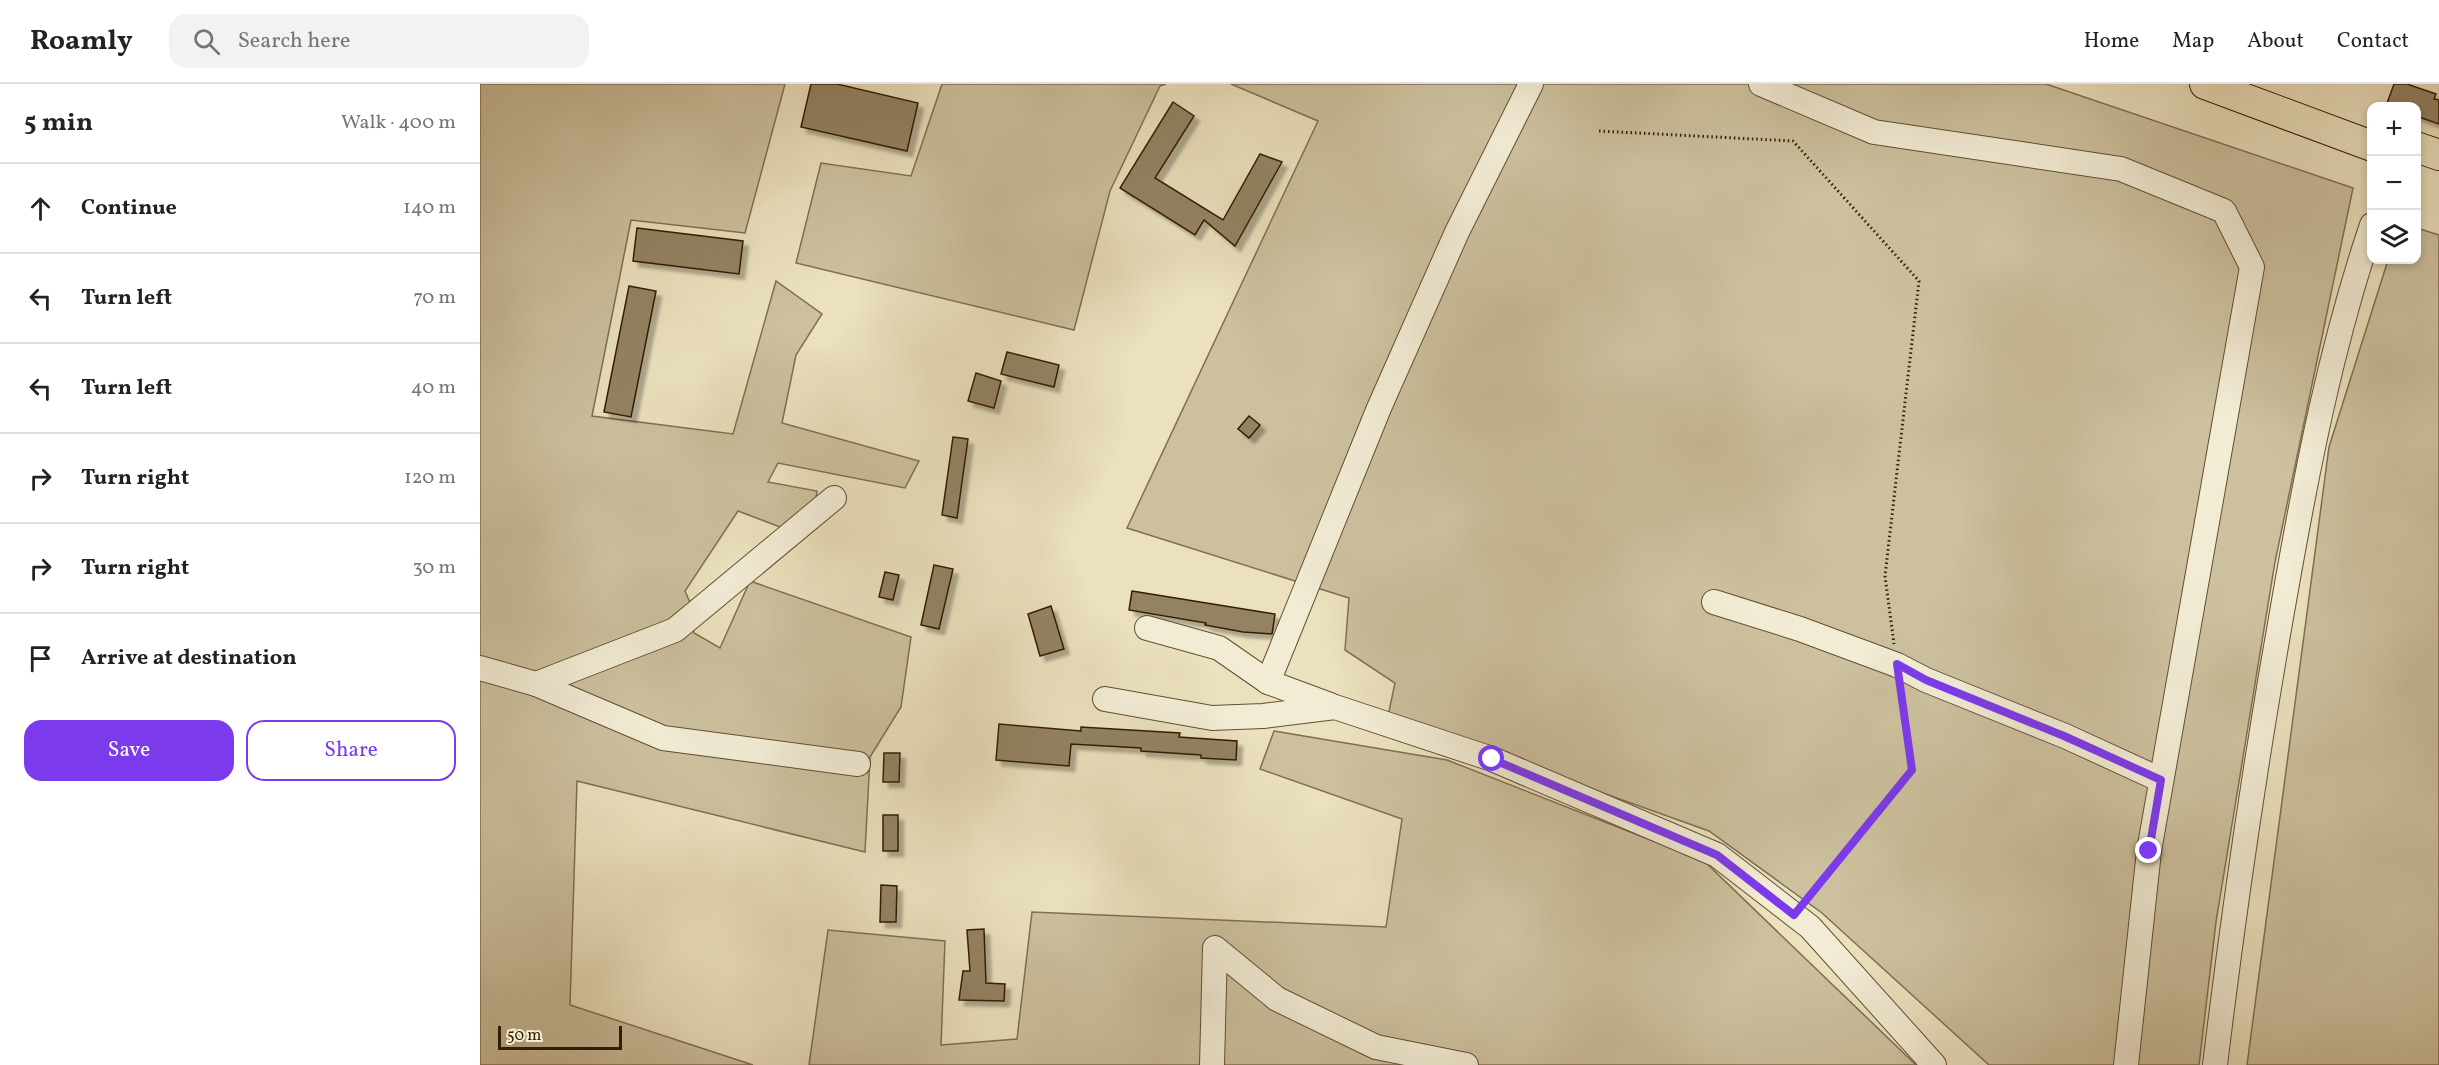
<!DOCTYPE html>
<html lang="en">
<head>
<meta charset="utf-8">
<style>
	:root { --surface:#fff; --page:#f2f2f2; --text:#222; --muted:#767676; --line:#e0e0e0; --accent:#7c3aed }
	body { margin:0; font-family:Vollkorn,serif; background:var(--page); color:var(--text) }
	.controls { position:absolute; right:18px; top:18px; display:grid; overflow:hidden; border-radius:12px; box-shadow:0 3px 9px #0003 }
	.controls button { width:54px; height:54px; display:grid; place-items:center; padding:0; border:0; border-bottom:2px solid var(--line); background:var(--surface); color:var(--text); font:30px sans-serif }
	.scale { position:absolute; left:18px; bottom:15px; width:124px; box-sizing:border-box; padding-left:6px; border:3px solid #331e00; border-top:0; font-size:16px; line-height:21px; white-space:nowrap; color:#331e00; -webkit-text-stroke:4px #f2ecd5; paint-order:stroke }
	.stop { position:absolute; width:18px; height:18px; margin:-14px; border:4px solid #7c3aed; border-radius:50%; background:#fff }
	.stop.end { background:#7c3aed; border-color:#fff; box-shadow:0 2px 6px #0008 }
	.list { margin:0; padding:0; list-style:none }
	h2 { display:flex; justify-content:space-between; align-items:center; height:78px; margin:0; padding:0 24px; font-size:26px }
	h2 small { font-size:20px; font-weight:400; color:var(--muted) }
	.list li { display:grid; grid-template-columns:39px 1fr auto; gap:18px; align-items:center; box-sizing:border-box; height:90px; padding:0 24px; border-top:2px solid var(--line) }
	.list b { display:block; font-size:22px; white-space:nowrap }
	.list em { font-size:20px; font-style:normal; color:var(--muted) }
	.actions { display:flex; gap:12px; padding:18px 24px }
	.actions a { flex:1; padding:14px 0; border:2px solid var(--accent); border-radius:18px; text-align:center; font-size:21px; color:var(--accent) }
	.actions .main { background:var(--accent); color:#fff }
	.icon { flex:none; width:33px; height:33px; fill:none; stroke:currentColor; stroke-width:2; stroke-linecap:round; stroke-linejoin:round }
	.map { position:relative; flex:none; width:1959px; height:981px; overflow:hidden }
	header { display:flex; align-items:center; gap:36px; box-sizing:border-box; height:84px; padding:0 30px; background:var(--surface); border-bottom:2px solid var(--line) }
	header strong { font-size:28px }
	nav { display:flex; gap:33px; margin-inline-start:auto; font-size:21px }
	.search { width:420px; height:54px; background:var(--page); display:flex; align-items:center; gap:15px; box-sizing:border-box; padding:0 21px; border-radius:18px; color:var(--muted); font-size:22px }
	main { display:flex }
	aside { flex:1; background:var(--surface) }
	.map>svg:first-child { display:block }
</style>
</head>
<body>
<header>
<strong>Roamly</strong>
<div class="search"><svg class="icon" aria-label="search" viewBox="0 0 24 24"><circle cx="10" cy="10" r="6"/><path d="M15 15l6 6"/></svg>Search here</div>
<nav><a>Home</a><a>Map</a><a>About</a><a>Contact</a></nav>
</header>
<main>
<aside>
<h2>5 min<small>Walk · 400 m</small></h2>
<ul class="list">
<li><svg class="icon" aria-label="ahead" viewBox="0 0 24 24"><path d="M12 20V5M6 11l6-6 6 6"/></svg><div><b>Continue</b></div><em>140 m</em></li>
<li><svg class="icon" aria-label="left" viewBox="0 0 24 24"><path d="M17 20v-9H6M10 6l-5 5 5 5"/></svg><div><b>Turn left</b></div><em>70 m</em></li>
<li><svg class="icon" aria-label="left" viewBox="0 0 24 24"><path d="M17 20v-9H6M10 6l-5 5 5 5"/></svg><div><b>Turn left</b></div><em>40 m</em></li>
<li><svg class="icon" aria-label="right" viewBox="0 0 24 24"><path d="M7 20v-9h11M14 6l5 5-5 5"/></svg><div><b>Turn right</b></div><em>120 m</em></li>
<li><svg class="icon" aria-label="right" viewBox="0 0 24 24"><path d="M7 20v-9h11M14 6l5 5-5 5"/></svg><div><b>Turn right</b></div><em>30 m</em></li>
<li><svg class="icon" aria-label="arrive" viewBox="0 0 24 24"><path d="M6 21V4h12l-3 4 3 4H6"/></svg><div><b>Arrive at destination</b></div></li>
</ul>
<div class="actions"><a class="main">Save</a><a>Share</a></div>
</aside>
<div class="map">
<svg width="1959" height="981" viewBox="0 0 1959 981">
	<defs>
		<filter id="shadow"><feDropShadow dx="5.5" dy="5.5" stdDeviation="1.5" flood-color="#0004"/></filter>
	</defs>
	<rect width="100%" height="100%" fill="#ebe1be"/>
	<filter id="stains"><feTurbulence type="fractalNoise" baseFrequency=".00333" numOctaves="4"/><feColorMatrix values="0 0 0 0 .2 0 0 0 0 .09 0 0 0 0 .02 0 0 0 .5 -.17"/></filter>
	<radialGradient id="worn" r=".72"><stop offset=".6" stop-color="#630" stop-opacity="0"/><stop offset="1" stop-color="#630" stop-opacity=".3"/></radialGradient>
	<g fill="#ccc09e" stroke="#806f4f" stroke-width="1.5">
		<path d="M0,0H305L265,149L151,136L112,332L253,350L296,197L342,230L316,271L302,339L439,377L425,404L298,379L288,398L337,407L335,422L308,446L258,427L205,507L211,521L214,549L240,564L270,497L431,553L421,623L390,673L385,768L97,697L90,921L273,981H0Z"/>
		<path d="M462,0H686L680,2L630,107L594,246L316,179L341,79L431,92Z"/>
		<path d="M751,0H1566L1873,104L1795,478L1736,838L1719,981H1509L1342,829L1229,747L908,632L915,599L865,566L869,514L647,444L838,37Z"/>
		<path d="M1937,144L1959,151V981H1767L1849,363L1908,176H1936Z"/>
		<path d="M794,647L967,676L1224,777L1436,981H329L348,846L465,857L461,961L537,955L552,828L906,843L922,735L780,685Z"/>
	</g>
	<g fill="#938363" stroke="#331e00" stroke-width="1.5" filter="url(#shadow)">
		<path d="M331,0H357L438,19L427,67L321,43Z"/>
		<path d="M1914,0H1927L1956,10L1954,15L1959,16V40L1936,32V22H1906Z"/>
		<path d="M693,18L714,32L675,94L743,136L780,70L802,78L755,162L724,136L715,151L640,104Z"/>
		<path d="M157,144L263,157L259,190L153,177Z"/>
		<path d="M149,202L176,207L151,333L124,328Z"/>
		<path d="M527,268L579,281L574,303L521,290Z"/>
		<path d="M496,289L521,297L514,324L488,317Z"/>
		<path d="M769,332L780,341L769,354L758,345Z"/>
		<path d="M473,353L488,355L477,434L462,431Z"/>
		<path d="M454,481L473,485L459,545L441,541Z"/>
		<path d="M405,488L419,491L413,516L399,513Z"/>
		<path d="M652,507L795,530L792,550L763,548L725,541L726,539L649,526Z"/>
		<path d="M571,522L584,565L560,572L548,530Z"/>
		<path d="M519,640L601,647V643L700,649L699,653L757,657L756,676L721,674V671L661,667V664L591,660L589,682L516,676Z"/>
		<path d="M404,669H420L419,698H403Z"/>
		<rect x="403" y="731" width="15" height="36"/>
		<path d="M401,801L417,802L416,838H400Z"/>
		<path d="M504,845L506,899L525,900L524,917L479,916L483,887H490L487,846Z"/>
	</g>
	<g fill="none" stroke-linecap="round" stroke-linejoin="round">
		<defs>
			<g id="minor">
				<path d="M1281,0L1394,48L1641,85L1744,127L1772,183L1669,767L1646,981"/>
				<path d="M1234,518L1320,545L1417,581L1446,596L1585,652L1681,696"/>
				<path d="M667,544L739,564L788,598L850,621"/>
				<path d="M0,584L56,600L183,654L378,680"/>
				<path d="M788,598L899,324L977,148L1051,0"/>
				<path d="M56,600L195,546L354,414"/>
				<path d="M625,615L732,634L783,632L855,623L1012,675L1237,771L1330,843L1454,981"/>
				<path d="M732,981L735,864L797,915L896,963L986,981"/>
				<path d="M1735,981C1754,824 1777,667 1805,511C1827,386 1851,262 1892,141"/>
			</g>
			<g id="major">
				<path d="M1725,0L1892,62"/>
				<path d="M1936,63L1959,71"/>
			</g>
		</defs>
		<use href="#minor" stroke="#614f30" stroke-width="26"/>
		<use href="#major" stroke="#331e00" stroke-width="32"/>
		<g stroke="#331e00" stroke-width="3" stroke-dasharray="1.5 3" stroke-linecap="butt">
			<path d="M1119,47L1313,57L1439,197L1405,492L1414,560"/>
			<path d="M1327,815L1432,686L1421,605"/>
		</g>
		<use href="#minor" stroke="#f2ecd5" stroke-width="24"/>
		<use href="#major" stroke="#ebe1be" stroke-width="30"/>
	</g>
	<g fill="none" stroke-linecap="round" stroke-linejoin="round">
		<path stroke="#7c3aed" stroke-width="8" d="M1012,675L1237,771L1314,831L1432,686L1417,580L1446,596L1584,652L1681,696L1669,767"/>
	</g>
	<rect width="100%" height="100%" filter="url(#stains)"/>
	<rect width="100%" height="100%" fill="url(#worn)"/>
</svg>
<div class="controls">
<button>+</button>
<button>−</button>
<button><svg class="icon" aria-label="layers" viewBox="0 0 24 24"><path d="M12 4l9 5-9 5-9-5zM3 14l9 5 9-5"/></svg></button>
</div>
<div class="scale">50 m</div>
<div class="stop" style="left:1012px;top:675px"></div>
<div class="stop end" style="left:1669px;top:767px"></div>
</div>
</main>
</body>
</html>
